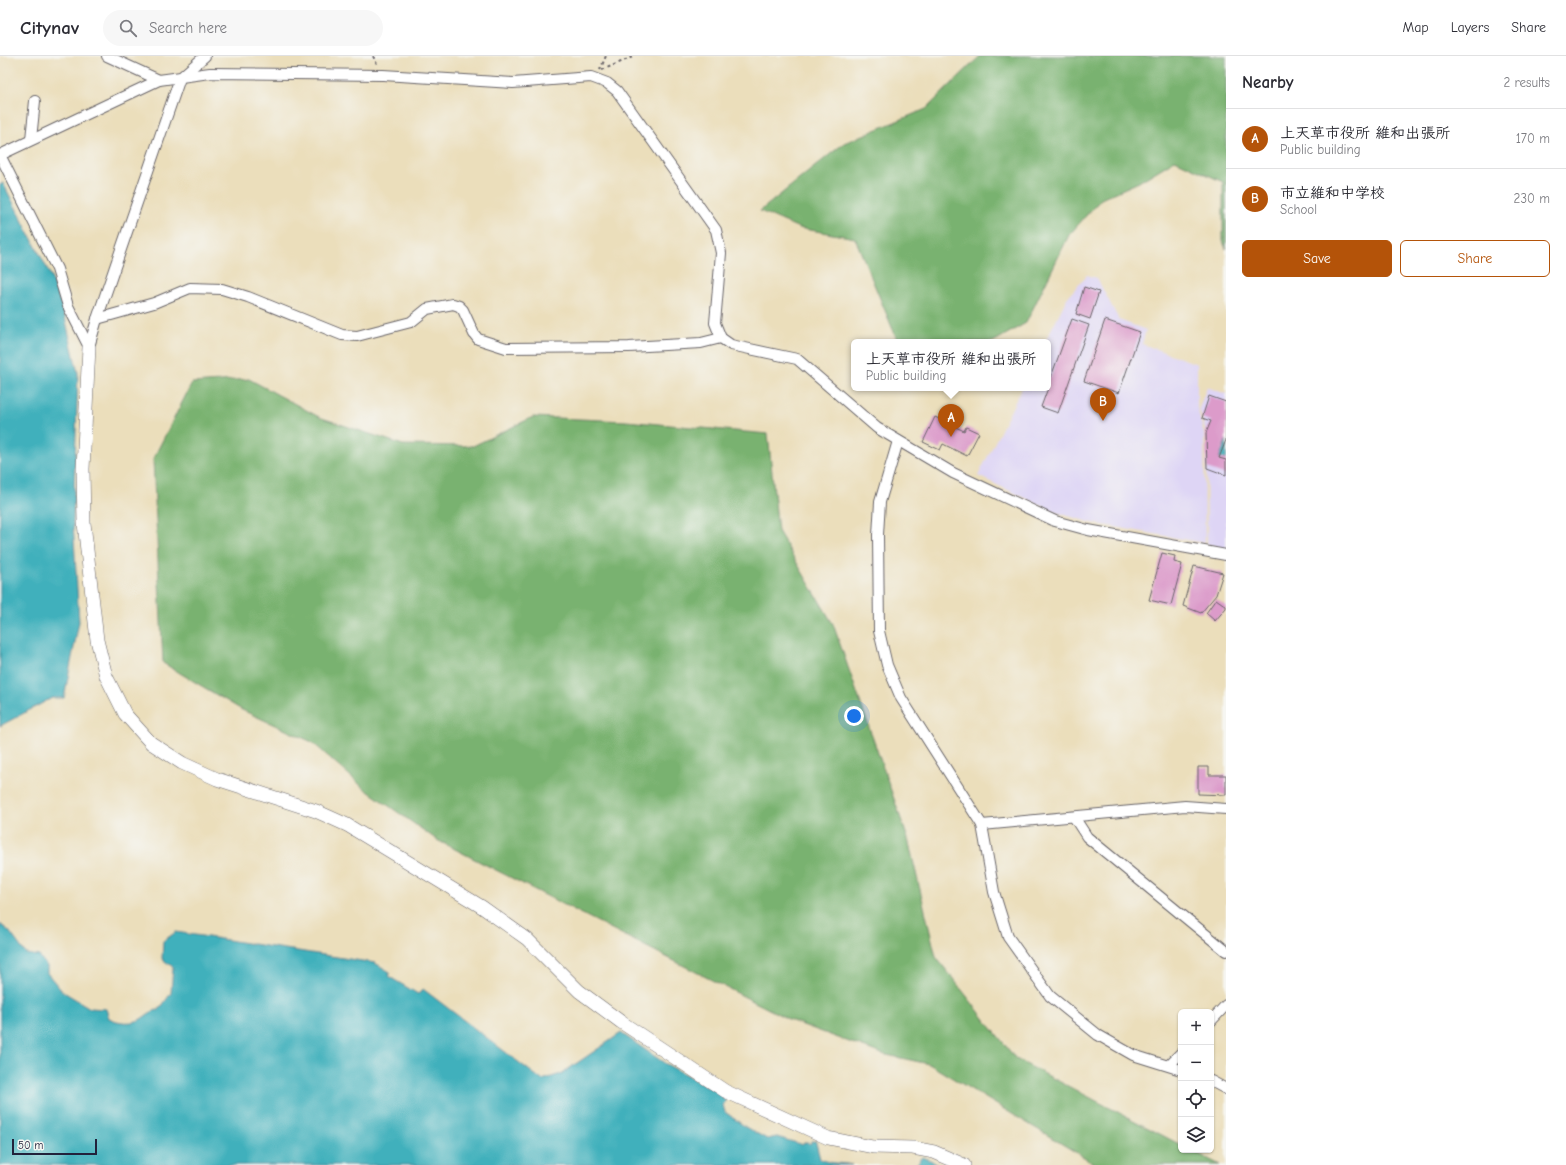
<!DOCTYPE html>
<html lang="en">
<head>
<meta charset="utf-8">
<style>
	:root { --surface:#fff; --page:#f7f7f7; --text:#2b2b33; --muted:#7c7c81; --line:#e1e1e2; --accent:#b45309 }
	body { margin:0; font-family:"Comic Neue","Klee One",sans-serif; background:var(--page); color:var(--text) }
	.controls { position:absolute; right:12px; bottom:12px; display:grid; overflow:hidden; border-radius:6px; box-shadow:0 1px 3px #0004 }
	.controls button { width:36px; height:36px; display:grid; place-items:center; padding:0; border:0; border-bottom:1px solid var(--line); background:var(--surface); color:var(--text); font:20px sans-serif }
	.scale { position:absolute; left:12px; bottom:10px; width:85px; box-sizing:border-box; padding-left:4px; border:2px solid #22223b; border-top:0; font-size:11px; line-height:14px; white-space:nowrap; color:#22223b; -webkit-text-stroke:3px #f6f6f2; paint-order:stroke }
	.you { position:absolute; left:854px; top:660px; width:14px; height:14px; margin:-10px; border:3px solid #fff; border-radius:50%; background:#1a73e8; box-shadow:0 0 0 6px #1a73e833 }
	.badge { display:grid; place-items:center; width:26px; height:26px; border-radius:50%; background:var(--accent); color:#fff; font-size:13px; font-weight:700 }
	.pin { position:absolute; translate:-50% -33px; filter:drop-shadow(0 1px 2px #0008) }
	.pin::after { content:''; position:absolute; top:21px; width:14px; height:12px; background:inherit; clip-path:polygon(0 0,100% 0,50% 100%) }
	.popup { position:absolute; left:851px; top:283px; width:200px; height:52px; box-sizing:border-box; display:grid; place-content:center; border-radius:6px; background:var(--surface); filter:drop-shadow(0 1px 3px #0005); font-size:13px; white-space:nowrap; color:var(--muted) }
	.popup b { font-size:15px; color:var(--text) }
	.popup::after { content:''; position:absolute; left:50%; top:100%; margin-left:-8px; border:8px solid transparent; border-top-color:var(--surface) }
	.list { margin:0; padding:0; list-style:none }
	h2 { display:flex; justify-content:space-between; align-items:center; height:52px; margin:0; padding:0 16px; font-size:17px }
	h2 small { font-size:13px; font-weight:400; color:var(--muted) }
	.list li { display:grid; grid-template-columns:26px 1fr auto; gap:12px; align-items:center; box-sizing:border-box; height:60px; padding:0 16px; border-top:1px solid var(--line) }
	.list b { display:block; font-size:15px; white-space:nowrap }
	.list p { margin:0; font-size:13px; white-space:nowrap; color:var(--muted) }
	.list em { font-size:13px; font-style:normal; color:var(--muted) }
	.actions { display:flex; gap:8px; padding:12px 16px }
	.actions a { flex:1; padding:9px 0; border:1px solid var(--accent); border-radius:6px; text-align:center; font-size:14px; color:var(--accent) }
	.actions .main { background:var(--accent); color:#fff }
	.icon { flex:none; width:22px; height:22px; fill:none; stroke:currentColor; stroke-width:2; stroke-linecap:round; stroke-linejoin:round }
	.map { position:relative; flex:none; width:1226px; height:1109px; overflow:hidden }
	header { display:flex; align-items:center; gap:24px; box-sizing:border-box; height:56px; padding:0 20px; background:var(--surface); border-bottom:1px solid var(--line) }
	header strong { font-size:19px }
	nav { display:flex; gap:22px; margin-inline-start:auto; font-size:14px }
	.search { width:280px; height:36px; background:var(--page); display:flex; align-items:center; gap:10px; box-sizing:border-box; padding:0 14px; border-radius:22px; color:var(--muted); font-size:15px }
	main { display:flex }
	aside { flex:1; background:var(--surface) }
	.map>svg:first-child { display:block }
</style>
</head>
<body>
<header>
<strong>Citynav</strong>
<div class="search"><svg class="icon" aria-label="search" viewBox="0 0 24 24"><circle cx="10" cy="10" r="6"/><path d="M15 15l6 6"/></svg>Search here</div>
<nav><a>Map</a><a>Layers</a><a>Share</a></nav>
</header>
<main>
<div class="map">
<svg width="1226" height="1109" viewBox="0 0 1226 1109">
	<rect width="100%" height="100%" fill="#f6f6f2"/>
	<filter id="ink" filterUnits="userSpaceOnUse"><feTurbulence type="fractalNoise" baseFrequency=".025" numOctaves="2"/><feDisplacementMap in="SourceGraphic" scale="8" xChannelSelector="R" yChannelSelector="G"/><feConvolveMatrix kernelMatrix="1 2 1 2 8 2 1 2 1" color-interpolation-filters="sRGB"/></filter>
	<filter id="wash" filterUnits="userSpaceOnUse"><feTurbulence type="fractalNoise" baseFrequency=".012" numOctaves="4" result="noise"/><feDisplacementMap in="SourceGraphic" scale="16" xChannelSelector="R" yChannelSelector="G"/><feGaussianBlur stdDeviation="0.9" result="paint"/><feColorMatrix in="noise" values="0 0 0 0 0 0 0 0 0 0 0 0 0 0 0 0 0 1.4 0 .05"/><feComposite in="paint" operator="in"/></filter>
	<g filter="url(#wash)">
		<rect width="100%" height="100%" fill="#ebdebb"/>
		<g fill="#ded5f5">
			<path d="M1087,219L1097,222L1119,264L1146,274L1142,288L1197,308V351L1204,378L1205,487L1092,467L1055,456L978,420L1022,332H1048V286H1045L1067,242Z"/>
			<path d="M1207,331L1226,338V493L1207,488L1206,377L1199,352Z"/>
		</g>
		<g fill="#79b26f" stroke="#4e6a55">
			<path d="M980,0H1226V193L1223,185V126L1175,104L1139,126L1101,143L1069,179L1026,267L993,286H898L855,182L799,172L760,155L844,87L926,53Z"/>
			<path d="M249,323L319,361L403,389L473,390L533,361L626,365L768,378L778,475L833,568L908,783L936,901L1016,1003L1181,1089V1094H1191L1220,1109H1097L929,1008L882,998L792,965L437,784L365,733L312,686L242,654L163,607L153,403L192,327Z"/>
		</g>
		<g fill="#41b0bc" stroke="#32697c">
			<path d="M3,127L50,218L63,253L78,317L73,466L79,566L64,642H52L0,670V129Z"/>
			<path d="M1226,384V404L1219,402Z"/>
			<path d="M0,868L9,875L26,898L39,900L47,910V917L62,935L90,952L106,953L109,962C118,967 133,968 141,963C147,959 152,954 159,954L171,937L173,911L162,903L163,885L176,876L375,907L390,916L388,920L418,938L423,933L542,1024L561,1018L621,977L666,1008L720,1037L726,1045L723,1049L725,1056L747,1072L767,1083L777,1081L800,1088L806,1086L810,1088L812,1084L814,1086L815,1083L820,1103C833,1109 839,1106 852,1109H0Z"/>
			<path d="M923,1101L941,1109H916Z"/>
		</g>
		<g id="blocks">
			<g fill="#dc9bca">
				<path d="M1084,231L1099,236L1090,263L1076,258Z"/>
				<path d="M1072,263L1089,269L1058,357L1041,351L1048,332V320L1051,321Z"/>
				<path d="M1105,264L1140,276L1119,337L1084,325Z"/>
				<path d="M1209,340L1226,346V384L1219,402L1226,404V419L1207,412L1206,377L1211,365L1202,362Z"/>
				<path d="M935,361L964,375L966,371L979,377L967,400L943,388L940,394L923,386Z"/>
				<path d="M1162,497L1175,500L1174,506L1182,508L1171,549L1149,544Z"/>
				<path d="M1194,510L1223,517L1216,539L1201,557L1183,550Z"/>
				<path d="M1216,543L1226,550V552L1215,565L1206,557Z"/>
				<path d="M1198,711H1209V719H1226V739L1198,738Z"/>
			</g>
		</g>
	</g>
	<g filter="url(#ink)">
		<use href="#blocks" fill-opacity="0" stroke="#686468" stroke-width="1"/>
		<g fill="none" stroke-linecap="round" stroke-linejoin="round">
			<defs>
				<g id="minor">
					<path d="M107,0L159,24"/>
					<path d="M31,83L35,45"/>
					<path d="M0,99L159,24L210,17L383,19L513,27L591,21L607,27L617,35L716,174L721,197L715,267L721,282L731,289L797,303L877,372L953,417L1055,465L1088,474L1226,499"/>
					<path d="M0,99L57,213L68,250L89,291"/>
					<path d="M97,263L154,247L190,232L222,233L248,241L342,279L357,280L411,266L427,253L453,248L459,250L463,254L474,278L478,283L506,292L629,291L701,287L721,282"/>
					<path d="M89,291L97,263L180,22L205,0"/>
					<path d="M898,385L880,446L878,479L879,575L887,609L901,642L982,769L994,836L1008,881L1050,940L1098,979L1133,999L1181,1014"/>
					<path d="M1074,761L1087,781L1226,895"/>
					<path d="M982,769L1185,750L1226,753"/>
					<path d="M1211,965L1226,949"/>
					<path d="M1169,1009L1181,997"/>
					<path d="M1211,1025L1226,1033"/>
				</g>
				<path id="tertiary" d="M89,291L83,413L84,467L97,584L106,620L125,658L151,687L182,707L217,723L316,755L347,769L482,851L527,883L579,935L621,966L725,1035L828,1082L873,1091L913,1092L934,1096L964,1109"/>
			</defs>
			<use href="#minor" stroke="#686468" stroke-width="12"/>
			<use href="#tertiary" stroke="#686468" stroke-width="14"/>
			<g stroke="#686468" stroke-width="2" stroke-dasharray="3 3" stroke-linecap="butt">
				<path d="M373,0L377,8"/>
				<path d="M600,14L606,0"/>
				<path d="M602,14L635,0"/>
			</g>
			<use href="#minor" stroke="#fff" stroke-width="10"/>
			<use href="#tertiary" stroke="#fff" stroke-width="13"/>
		</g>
	</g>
</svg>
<div class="controls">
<button>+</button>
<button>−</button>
<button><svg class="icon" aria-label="locate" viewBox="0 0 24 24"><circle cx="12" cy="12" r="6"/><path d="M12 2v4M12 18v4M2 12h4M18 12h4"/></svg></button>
<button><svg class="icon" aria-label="layers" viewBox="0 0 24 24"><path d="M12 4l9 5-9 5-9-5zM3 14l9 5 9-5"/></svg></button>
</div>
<div class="scale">50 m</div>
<div class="you"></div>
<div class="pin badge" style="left:951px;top:381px">A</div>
<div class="popup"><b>上天草市役所 維和出張所</b>Public building</div>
<div class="pin badge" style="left:1103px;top:365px">B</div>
</div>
<aside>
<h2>Nearby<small>2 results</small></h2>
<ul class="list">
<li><span class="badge">A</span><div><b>上天草市役所 維和出張所</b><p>Public building</p></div><em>170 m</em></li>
<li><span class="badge">B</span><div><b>市立維和中学校</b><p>School</p></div><em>230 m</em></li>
</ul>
<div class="actions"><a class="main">Save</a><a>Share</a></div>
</aside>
</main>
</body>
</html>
